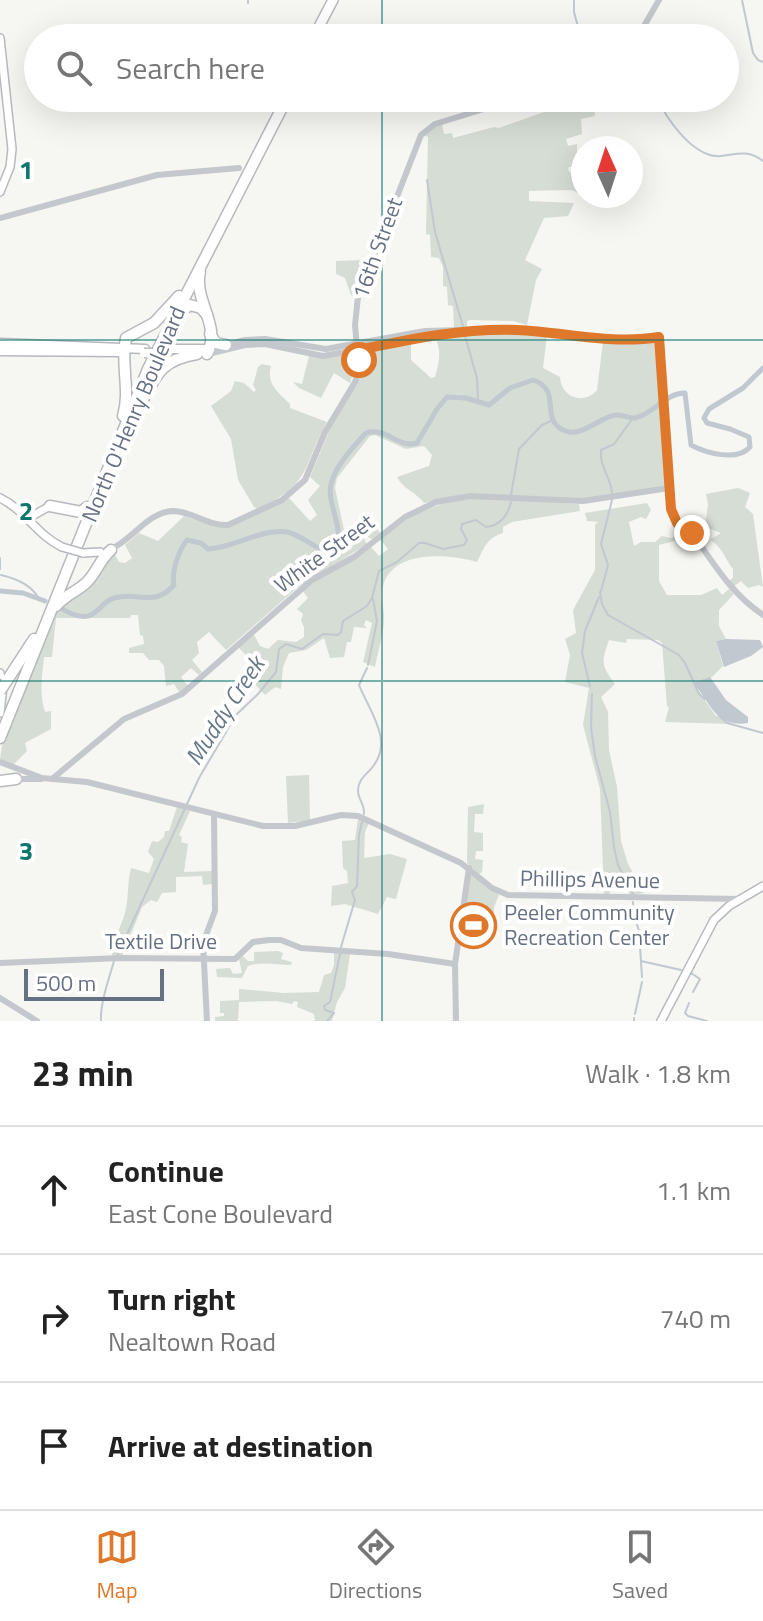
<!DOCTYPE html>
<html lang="en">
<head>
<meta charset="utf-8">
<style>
	:root { --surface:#fff; --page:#f2f2f2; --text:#222; --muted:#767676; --line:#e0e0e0; --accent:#df782a }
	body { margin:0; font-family:"Titillium Web",sans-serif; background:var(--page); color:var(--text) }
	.compass { position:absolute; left:571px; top:136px; width:72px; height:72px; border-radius:50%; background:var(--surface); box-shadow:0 8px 32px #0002; rotate:357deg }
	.scale { position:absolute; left:24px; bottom:20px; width:140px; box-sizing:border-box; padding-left:8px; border:4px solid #667083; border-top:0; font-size:22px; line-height:28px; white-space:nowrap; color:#667083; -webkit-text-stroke:6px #fff; paint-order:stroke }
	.stop { position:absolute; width:24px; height:24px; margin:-18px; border:6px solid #df782a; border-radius:50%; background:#fff }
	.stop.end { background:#df782a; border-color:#fff; box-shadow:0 2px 8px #0008 }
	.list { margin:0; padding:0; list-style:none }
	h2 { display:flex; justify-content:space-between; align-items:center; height:104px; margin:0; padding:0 32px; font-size:34px }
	h2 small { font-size:26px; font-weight:400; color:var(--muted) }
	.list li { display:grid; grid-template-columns:52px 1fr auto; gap:24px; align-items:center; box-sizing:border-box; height:128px; padding:0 32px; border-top:2px solid var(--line) }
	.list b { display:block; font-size:30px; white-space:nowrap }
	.list p { margin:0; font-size:26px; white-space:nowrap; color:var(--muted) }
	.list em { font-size:26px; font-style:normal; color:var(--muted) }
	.icon { flex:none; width:44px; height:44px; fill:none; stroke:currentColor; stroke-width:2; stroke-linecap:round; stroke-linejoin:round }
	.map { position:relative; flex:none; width:763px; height:1021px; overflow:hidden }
	.search { position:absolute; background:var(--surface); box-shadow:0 8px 32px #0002; left:24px; right:24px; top:24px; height:88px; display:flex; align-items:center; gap:20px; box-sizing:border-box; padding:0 28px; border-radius:44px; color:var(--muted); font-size:30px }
	.sheet { height:488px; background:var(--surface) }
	nav { display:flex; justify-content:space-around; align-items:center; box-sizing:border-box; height:112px; border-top:2px solid var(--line); background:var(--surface); font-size:22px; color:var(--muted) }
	nav a { display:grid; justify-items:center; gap:4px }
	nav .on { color:var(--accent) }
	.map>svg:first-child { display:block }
</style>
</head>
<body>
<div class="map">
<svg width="763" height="1021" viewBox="0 0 763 1021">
	<rect width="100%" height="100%" fill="#f6f6f3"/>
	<g fill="#d6ddd4">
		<path d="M574,98H593L595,116L581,119L582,134L566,139L568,146L577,144V157L573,167H569L568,170L583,185L579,193L571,190L529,191V201L574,203L568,216L544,218L525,260L542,269L536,280L527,325L513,321L470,320L467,321V328H454L453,306L448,305L447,287L443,286V267L439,258L431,257L430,235L426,234L428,137L423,135L431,128L442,124L444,134L452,133L453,138L494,127L499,128L575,101Z"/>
		<path d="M362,260L367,264L355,297L351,295L345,278L336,274V261Z"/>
		<path d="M482,333L547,335L543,368L560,377C561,397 584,406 597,390L603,342L622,344L655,342L665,486L587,500L469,493L424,503C416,492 404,490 397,477L429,466L432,455L424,446L406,449L375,435L370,436L337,478L335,488L344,530L359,534L375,526L380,533L372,539L366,536L364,538L367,544L297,588L226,650L209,632L197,642L199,653L192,660L202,672L199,675L191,668L181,677L188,686L180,693L174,684L166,686L164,666L159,660H149L143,653H129V648L144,644L143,636L140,635L138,615H131L130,618H56L52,657H44C42,676 39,694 45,712L51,711V729L25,743L27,751L13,765L0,759L4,734L55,609L113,551L119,562L125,563L132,558L125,545L139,533L158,541L184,516L214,526L229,527L289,498L310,521L317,515L308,500L320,486L310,477L330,429L360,375L362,352L411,341V360L431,378L435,377C439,363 442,351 435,337Z"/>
		<path d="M354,352L356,364L350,383L334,373L321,398L299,388L293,382L302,384L309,356Z"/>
		<path d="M262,364L271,366C266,384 278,392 290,404V408L327,422C301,469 313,482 258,509L254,507L238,480L231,439L211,406L231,391L235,381L244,383L254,392L256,390L253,385L258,367Z"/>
		<path d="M738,488L750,493L745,507L753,514L763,587L759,585L748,588L741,581L733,587L729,581L733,578V569C725,559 722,546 710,540L721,533L705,527L708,504L706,494Z"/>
		<path d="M469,497L579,504L580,511L512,522L503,527V533C486,538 484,549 477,562C449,554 393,549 383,586C379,597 384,606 384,617C384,633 378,651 375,667L363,662L372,623L366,620L364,625L367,628L354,627L351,642H347L344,657L330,658L324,638L306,650L289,653L283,667L281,689L275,687L265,695L250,679L259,668L238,647L253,633L260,646L268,649L278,640L296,642L304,637V627L301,621L303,614L297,609L308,598L302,590L370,546L379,556L388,549L379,538C411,515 431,505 469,497Z"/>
		<path d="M647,503L651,510L646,519L641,517L629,522L634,546L641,542H655L662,536L671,538L685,534L687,538L659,545V581L667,595H701L717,588L722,595L729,589L734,594L719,610V626L726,639L716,641L723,666L712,677L694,684L715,715L733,724L665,722L669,707L667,706L662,643L658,640L627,639L626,643L609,640C601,663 601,665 615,684L601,697L608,712L609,750L617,787L621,841L628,864L644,893L630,895L618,874L609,895L604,894L600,789L583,725L589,688L565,682L570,655L565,639L576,633L573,610L595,570V525L598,522L587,521L585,513Z"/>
		<path d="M309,775L310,820L288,823L286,776Z"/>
		<path d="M484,804L483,814H475L474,832L483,833V851H476L475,859L483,860L482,872L479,874L467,863L468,807Z"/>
		<path d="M177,807L190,811L179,835L182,837L181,842L188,844L184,872L212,871V884L203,885L202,876L176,877V892L162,893L157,902L151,900L142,907L122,956H112C111,941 121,928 125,913C129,898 127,883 131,868L149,873L154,859L148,852L152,841L158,842L164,837L165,831H169Z"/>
		<path d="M358,819L369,823L365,832L364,858L390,854L407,859L396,899L387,897L378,914L345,904L331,906L332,886L348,883L347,871L343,868L342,841L355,840Z"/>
		<path d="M470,873L499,895L494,907V929L485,930L486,940L460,941Z"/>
		<path d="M278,951L283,953L281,959L292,962L291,965C277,965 261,961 248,966L242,978L217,977L216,969L230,968L233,974L242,973L239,959L243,956L248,961H254V952Z"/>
		<path d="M334,952L350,954L345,988L337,1002L332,1021H315L314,1014L297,1007L298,1002L294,1001L292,1004L276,1001L239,1002L238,1021H215V1017L224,1016V1013H220V1001L239,1000V989L284,993L319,992L324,975L331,973L334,965Z"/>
	</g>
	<g fill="#c1c8cf">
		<path d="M726,639L760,640L763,647L751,656L724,667L716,641Z"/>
		<path d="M710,677L726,700L748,717V723C714,728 711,702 693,683Z"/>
	</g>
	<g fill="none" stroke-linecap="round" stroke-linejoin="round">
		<g stroke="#c1c8cf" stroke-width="2">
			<path d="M248,0V3"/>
			<path d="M574,0V12L581,38"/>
			<path d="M742,0L753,53L758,60L763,62"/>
			<path d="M182,38L186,34L197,31"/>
			<path d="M654,98C662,104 663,111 669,119C678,132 692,148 707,154C726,162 741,144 763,161"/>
			<path d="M427,180L435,232L463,326"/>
			<path d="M465,336L477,378L478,401"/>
			<path d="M612,493C611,477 599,467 601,450L614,444L633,418"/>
			<path d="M511,495L519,449L542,425L553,420"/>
			<path d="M0,558V569"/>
			<path d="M1,575C14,578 32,585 39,599"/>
			<path d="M601,591L608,565L601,544L612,500"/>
			<path d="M600,592L602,604L608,615L679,655L685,663L699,694L705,699"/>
			<path d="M368,665L377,621L373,599"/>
			<path d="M590,686L582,653L585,631L599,597"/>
			<path d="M592,694L591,728L595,756L610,812L614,847L618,865L633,894"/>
			<path d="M719,716L727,723L763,733"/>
			<path d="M364,814C365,805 358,799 358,791C358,778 368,774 374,765C393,740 369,710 359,685L367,668"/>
			<path d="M633,902L634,915L639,931L642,977"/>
			<path d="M341,947L355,900L352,892L357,886L359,835L362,822"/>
			<path d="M117,956L199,778L236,715L258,694L276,672L279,649L286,644L302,649L323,634L338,635L341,632L343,621L367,606L372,598L379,571L397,562L419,543H425L443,549L464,545L467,540L461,529L462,524L476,520L486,527C500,526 508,515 511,502"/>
			<path d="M641,961L681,970"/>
			<path d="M691,973L700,979L693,992"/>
			<path d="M689,1003L685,1013L688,1016L707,1021"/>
			<path d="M635,1014L642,982"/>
			<path d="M101,1021C100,1003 109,979 114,961"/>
			<path d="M327,1021L334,1013L325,1010L324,1006L330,1002L340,954"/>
			<path d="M634,1021V1018"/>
		</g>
		<g stroke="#c1c8cf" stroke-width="5">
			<path d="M0,591L23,593L45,601"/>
			<path d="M58,606C67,612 77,618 88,616C99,613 103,601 114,598C139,591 154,608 174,585C171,572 179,550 187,540L201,543L208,549C234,548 262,528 287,532C303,535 318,553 333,551C348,532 326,506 331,484C335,466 354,446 366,433C386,426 398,449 417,443L437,409L447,397L466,398L489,405L510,388L533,380C563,390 539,418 563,430C581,439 599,417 616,415C623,414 629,419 635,418C654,414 665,393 685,393L691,445C706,453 737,462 750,447L749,437L730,429L707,423L704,418L709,409L743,388L763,368"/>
		</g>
		<defs>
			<g id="secondary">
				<path d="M0,38L12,149L10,167L0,192"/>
				<path d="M0,498C25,510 37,535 62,547"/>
				<path d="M27,519L50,506"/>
				<path d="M83,553L100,552"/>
				<path d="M0,673L3,686L0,713"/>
				<path d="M661,1021L714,920L729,906L763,886"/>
			</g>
			<g id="primary">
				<path d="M0,343L145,349"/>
				<path d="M166,349H210"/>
				<path d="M0,351L119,352"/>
			</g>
			<path id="trunk" d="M313,38L333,0"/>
			<g id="motorway">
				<path d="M200,272C193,300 222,326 207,354"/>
				<path d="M178,313L190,305L201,308L207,315"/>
				<path d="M210,334L216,343L226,345"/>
				<path d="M136,412C155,380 157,360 197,354"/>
				<path d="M123,416C131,390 120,364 126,338L154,323L179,296"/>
				<path d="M50,506L81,512L87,507"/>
				<path d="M56,606C65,595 78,591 87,582C97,572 100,559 111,550"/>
				<path d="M6,682L34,639"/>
				<path d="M0,738L148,369L287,98"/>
				<path d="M0,781L16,779"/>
			</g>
		</defs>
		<use href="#secondary" stroke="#b6babf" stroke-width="10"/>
		<use href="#primary" stroke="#b5b8bd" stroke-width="11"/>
		<use href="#trunk" stroke="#b7b9bd" stroke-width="12"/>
		<use href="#motorway" stroke="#b7b9bd" stroke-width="13"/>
		<g stroke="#c4c7cb" stroke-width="6">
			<path d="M637,38L659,0"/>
			<path d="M0,218L157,175L239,168"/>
			<path d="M226,345L245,340L265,339L326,349L425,331L462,330L536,331L627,341L659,337L672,515C678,525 688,528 695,537C716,567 732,594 763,615"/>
			<path d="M208,354L245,345L265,344L323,356L449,333"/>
			<path d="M109,550C132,541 147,512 173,511C192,511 208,526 228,525L282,500L305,480L325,432L355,382L359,370L355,325L358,297L421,135L435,124L519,98"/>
			<path d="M0,762L42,778L87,782L263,826H295L341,815L358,816L461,863L492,888L508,895L740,899"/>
			<path d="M16,779H41"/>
			<path d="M52,779L124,719L182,694L312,580L354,557L405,517L436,502L470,496L583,501L669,488"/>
			<path d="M0,963L120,958L235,959L253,942L269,940H281L301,948L388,954L455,964"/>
			<path d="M0,998L37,1021"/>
			<path d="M207,1021L203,943L215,911L214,814"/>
			<path d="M456,1021L455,964L469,868"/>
		</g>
		<use href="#secondary" stroke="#fff" stroke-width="7"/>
		<use href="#primary" stroke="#fff" stroke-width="8"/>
		<use href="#trunk" stroke="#fff" stroke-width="9"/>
		<use href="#motorway" stroke="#fff" stroke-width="10"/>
		<defs>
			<path id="secondary-bridge" d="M62,547L83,553"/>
			<path id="primary-bridge" d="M144,353H167"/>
			<path id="motorway-bridge" d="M0,691L6,682"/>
		</defs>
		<use href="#secondary-bridge" stroke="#b6babf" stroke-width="10" stroke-linecap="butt"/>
		<use href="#primary-bridge" stroke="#b5b8bd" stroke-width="11" stroke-linecap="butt"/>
		<use href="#motorway-bridge" stroke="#b7b9bd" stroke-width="13" stroke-linecap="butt"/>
		<use href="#secondary-bridge" stroke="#fff" stroke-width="7"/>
		<use href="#primary-bridge" stroke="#fff" stroke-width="8"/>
		<use href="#motorway-bridge" stroke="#fff" stroke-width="10"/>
	</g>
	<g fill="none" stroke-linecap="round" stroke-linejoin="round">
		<path stroke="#df782a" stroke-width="10" d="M359,360L358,350C411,339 463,328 517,330C565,332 612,345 659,337L671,509L677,523L692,533"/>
	</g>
	<path fill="none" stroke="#0f766e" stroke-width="2" stroke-opacity="0.55" d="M382,0V38M382,98V1021M0,340H763M0,681H763"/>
	<defs>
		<symbol id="stadium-ring" viewBox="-11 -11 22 22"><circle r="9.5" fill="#fff" stroke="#df782a" stroke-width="1.5"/><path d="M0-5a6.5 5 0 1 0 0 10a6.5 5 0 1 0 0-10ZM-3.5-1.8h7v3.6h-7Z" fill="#df782a"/></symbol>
	</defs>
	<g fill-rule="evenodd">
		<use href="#stadium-ring" x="448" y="900" width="51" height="51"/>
	</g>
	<g text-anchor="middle" stroke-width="8" stroke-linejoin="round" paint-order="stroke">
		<g font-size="22" fill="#667083" stroke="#fff">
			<text transform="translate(377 248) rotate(-70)" y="8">16th Street</text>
			<text transform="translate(133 414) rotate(-67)" y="8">North O'Henry Boulevard</text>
			<text transform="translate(324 553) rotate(-36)" y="8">White Street</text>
			<text transform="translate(590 879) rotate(1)" y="8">Phillips Avenue</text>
			<text x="161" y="949">Textile Drive</text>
		</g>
		<g font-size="22" fill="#667083" stroke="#fff" text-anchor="start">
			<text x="504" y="920">Peeler Community<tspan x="504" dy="25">Recreation Center</tspan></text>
		</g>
		<g font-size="24" font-style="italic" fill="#677887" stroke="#fff">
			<text transform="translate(225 711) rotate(-57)" y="8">Muddy Creek</text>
		</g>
	</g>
	<g font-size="26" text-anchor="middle" font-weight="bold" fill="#0f766e" stroke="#fff" stroke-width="8" stroke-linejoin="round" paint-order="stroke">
		<text x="26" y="179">1</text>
		<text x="26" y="520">2</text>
		<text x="26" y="860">3</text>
	</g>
</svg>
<svg class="compass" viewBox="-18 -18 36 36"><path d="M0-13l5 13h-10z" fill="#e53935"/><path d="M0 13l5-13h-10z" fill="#767676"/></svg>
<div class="scale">500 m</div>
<div class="stop" style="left:359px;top:360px"></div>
<div class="stop end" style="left:692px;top:533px"></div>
<div class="search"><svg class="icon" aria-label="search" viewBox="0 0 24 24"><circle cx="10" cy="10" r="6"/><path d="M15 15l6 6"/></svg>Search here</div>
</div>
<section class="sheet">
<h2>23 min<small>Walk · 1.8 km</small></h2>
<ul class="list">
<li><svg class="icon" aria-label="ahead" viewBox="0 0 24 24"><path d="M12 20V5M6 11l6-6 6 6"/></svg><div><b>Continue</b><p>East Cone Boulevard</p></div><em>1.1 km</em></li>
<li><svg class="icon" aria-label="right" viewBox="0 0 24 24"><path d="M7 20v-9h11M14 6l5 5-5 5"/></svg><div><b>Turn right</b><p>Nealtown Road</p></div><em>740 m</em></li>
<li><svg class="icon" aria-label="arrive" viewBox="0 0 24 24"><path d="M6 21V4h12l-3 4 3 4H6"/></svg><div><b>Arrive at destination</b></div></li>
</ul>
</section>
<nav>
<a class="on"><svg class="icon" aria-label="map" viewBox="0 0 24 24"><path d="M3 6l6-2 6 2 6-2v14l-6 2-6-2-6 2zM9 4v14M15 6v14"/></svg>Map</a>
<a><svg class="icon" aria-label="directions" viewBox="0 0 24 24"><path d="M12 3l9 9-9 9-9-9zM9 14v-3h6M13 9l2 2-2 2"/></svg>Directions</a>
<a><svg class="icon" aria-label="saved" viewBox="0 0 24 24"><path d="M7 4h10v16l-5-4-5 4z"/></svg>Saved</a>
</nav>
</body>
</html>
